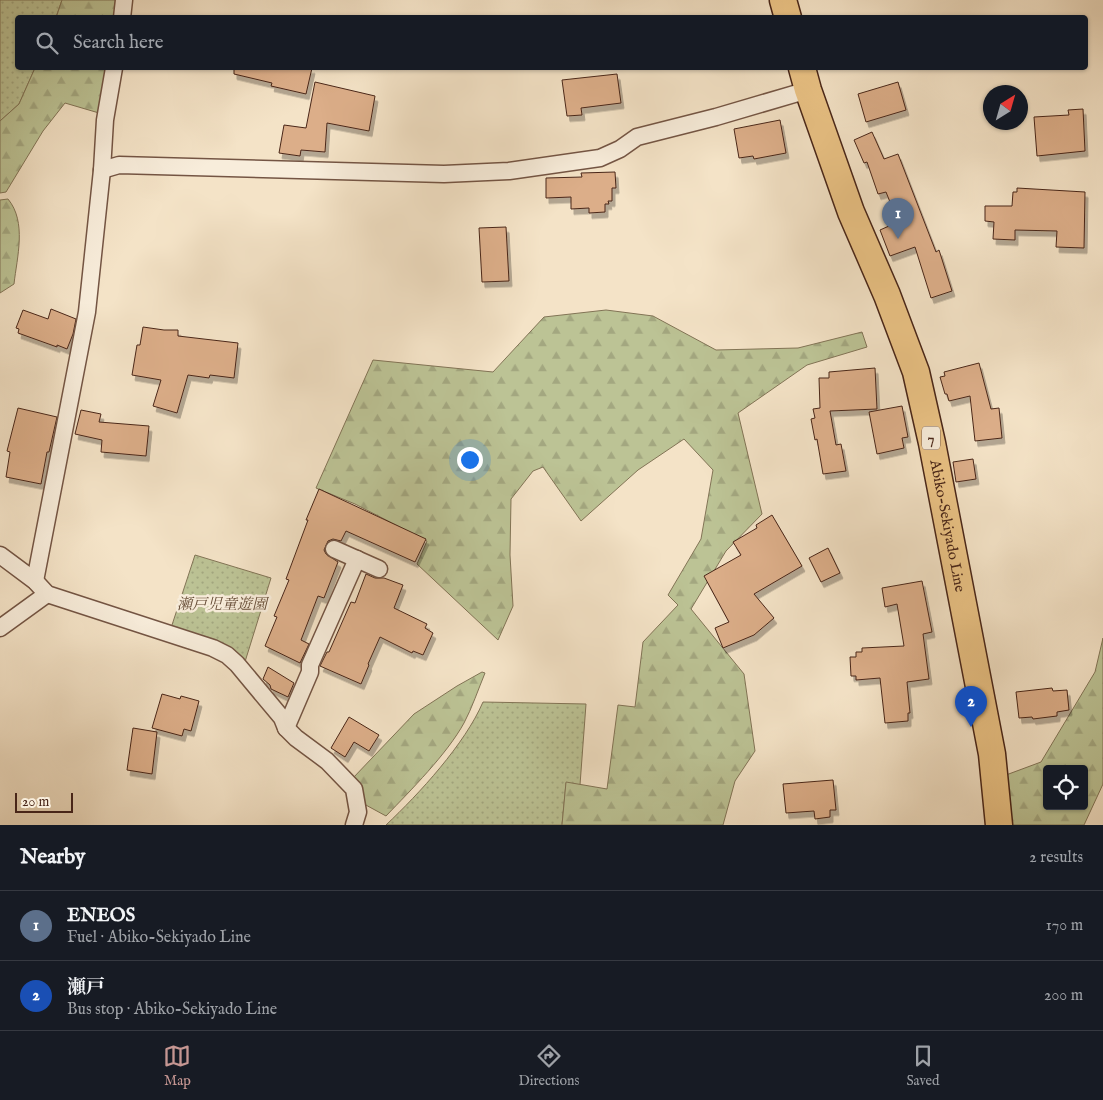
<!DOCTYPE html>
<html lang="en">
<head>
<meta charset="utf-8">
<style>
	:root { --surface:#171b24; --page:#242831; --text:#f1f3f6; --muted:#9ea1a6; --line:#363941; --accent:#c59692 }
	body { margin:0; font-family:"IM FELL English","Noto Serif JP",serif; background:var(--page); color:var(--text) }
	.controls { position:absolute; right:15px; bottom:15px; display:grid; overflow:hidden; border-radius:5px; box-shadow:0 1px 4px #0004 }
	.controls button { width:45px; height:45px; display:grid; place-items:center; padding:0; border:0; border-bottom:1px solid var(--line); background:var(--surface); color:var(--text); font:25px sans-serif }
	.compass { position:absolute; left:983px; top:85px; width:45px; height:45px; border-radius:50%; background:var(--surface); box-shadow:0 1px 4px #0004; rotate:37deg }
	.scale { position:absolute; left:15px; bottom:12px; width:58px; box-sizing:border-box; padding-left:5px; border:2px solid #492618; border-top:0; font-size:14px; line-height:18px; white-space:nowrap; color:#492618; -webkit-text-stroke:4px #f8eddb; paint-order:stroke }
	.you { position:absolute; left:469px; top:459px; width:18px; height:18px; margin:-12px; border:4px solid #fff; border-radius:50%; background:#1a73e8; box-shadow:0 0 0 8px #1a73e833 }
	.badge { display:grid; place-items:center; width:32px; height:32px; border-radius:50%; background:var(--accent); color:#fff; font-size:16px; font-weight:700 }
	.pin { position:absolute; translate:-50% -41px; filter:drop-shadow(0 1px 2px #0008) }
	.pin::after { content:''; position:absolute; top:26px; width:18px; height:15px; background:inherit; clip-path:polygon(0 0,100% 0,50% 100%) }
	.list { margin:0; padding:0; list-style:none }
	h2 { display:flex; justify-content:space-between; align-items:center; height:65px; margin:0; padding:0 20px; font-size:21px }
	h2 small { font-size:16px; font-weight:400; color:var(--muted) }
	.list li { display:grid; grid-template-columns:32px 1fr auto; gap:15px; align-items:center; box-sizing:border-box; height:70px; padding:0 20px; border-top:1px solid var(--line) }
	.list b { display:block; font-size:19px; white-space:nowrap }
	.list p { margin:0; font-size:16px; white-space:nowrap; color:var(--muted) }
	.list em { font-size:16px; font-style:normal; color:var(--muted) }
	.icon { flex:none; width:28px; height:28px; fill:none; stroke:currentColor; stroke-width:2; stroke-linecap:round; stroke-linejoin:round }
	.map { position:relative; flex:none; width:1103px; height:825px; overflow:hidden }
	.search { position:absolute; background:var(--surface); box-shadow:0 1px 4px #0004; left:15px; right:15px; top:15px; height:55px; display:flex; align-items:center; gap:12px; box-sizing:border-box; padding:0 18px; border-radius:5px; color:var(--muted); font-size:19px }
	.sheet { height:205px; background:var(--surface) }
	nav { display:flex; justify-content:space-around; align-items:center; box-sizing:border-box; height:70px; border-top:1px solid var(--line); background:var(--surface); font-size:14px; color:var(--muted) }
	nav a { display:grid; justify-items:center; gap:2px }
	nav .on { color:var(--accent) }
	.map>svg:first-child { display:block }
</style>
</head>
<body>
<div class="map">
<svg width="1103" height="825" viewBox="0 0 1103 825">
	<defs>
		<pattern id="grass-dots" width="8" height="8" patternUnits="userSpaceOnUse" patternTransform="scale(1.25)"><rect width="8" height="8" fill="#bcc395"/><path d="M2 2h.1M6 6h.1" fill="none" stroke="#a3a780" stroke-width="1.8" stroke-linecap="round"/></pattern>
		<pattern id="forest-firs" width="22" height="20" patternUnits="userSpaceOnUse" patternTransform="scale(1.25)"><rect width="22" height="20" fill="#bcc395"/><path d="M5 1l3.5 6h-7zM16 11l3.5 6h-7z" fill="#a3a780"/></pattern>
		<filter id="shadow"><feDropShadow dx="3" dy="5.5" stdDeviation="0" flood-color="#0004"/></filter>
	</defs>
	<rect width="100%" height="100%" fill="#f4e3c7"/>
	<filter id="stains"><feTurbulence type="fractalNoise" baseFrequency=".004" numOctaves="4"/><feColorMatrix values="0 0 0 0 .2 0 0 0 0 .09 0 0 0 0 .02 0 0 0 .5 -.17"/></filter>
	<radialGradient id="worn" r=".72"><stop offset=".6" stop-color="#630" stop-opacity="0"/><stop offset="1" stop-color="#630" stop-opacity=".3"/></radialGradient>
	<g fill="url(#grass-dots)" stroke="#827456">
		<path d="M0,0H62L56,17L18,18V68H35L19,104L0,121Z"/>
		<path d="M195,555L271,578L244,665L171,628Z"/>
		<path d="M483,702L586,704L580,785L566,783L562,825H386C419,794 465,744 483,702Z"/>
	</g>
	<g fill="url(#forest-firs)" stroke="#827456" fill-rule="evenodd">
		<path d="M62,0H120L116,17L56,18Z"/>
		<path d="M35,68H107L99,113L65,103L43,131L6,192L0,193V121L19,104Z"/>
		<path d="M8,199C27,222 17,257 14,284L0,293V200Z"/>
		<path d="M606,310L653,316L716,350L798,348L862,332L867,347L807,365L738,413L762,514L726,551L691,609L744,674L755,751L735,781L723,825H562L566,782L607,789L618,705L635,707L643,642L678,605L668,595L701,539L713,470L684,439L638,470L581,521L543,467L533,471L511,499L510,555L513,606L498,640L417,564L427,541L355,504L316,488L373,360L493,372L544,317Z"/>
		<path d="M1103,638V784L1084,825H1010L1006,775L1041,762L1095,672ZM1047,769H1084V806H1047Z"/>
		<path d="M482,672L485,673C478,690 472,708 464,723C447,754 411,790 386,816L364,804L353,778L414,714L457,686Z"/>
	</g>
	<g fill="#dcae89" stroke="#492618" filter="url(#shadow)">
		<path d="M234,68H312L306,94L271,86L272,83L234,74Z"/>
		<path d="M617,74L621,103L581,108L582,115L567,116L562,80Z"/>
		<path d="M315,82L375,96L369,131L327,123L325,152L301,150L300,156L279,153L284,125L306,128Z"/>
		<path d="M898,82L906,110L866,122L858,94Z"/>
		<path d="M1083,109L1085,151L1037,156L1034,117L1069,115L1068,110Z"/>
		<path d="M780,120L786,153L754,159L753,156L739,158L734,129Z"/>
		<path d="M872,132L884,159L898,154L936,252L939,250L952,291L931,298L915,247L890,256L880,230L898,222L886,192L878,194L867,162L864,163L854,140Z"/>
		<path d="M615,172L616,188H612V201H608L609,204H605V212L589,213V208L571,209V197L546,198V178L582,177L581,173Z"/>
		<path d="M1017,188L1085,192L1084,248L1056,247L1057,231L1015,230V240L993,239L994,222L985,221V206H1012L1013,192H1017Z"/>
		<path d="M506,227L509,281L482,282L479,228Z"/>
		<path d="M51,309L76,319L73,334L67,349L57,345V347L18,333L19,329L16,328L23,310L48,319Z"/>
		<path d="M143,327L164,330H178V336L238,343L234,378L210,375L209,378L188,375L177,413L153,406L161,380L132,375L137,345H140Z"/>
		<path d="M979,363L991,409L999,408L1002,438L975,441L970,396L949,401L947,394H945L940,377L945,376L944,372Z"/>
		<path d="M875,368L877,409L830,411L836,445L841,444L846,471L823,474L817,439L815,440L811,419L815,418L813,409L820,408L819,378H829V372Z"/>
		<path d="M902,406L908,437L902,438L904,448L877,454L869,412Z"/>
		<path d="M18,408L57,417L49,452H47L41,484L6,477L10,452L7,451Z"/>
		<path d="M81,410L101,414L99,422L149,426L146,456L101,452L102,440L75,434Z"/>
		<path d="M973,459L976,479L956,482L953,462Z"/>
		<path d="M319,489L426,539L415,562L346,531L341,541L333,539L328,541L324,550L326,554L338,562L324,598L318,596L301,640L309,644L300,663L265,646L277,617L274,616L289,580L286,579L308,520H306Z"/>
		<path d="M772,515L802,566L754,594L774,618L754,635L723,648L715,628L729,622L704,576L741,555L733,542L757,528L756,525Z"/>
		<path d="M828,548L840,573L821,582L809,558Z"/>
		<path d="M366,574L375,578H384L403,585L394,608L427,624L425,628L433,633L423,655L413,651L412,653L380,637L368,664L369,665L361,684L320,666L327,652H329L351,602L355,603Z"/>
		<path d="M922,581L932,632L923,634L929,679L907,682L910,713H908V721L885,723L880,678L856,680V676H851L850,657H856V652H862V648L904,646L897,604L885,607L882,588Z"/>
		<path d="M268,667L294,683L288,697L271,689L270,685L263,679Z"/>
		<path d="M1052,688L1053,691L1067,690L1069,710L1057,712V716L1033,719L1032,717L1019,718L1016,692Z"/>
		<path d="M162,694L180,699L181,696L199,701L191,731L184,729L182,736L152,728Z"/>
		<path d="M349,717L379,735L369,751L354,742L345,757L331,748Z"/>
		<path d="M133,728L157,732L152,774L127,770Z"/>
		<path d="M833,780L836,810H830V817L815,819L814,811L786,813L783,784Z"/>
	</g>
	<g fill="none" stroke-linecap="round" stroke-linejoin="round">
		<defs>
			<g id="street">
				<path d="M122,18L124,0"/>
				<path d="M102,170L119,165L444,174L509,171L600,158L620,149L637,137L716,117L808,90"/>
				<path d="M334,549L379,569"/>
				<path d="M0,555L35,581L47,594L213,648L227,655L237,664L282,718L286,728L296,738L327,761L354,789L358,812L354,825"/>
				<path d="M35,581L87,312L102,170L105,120L114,68"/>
				<path d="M0,628L47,594"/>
				<path d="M286,728L310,672V665L357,559"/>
			</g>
			<g id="primary">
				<path d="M783,0L788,18"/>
				<path id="s1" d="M802,68L808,90L851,212L887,295L916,372L932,443L992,754L999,825"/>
			</g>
		</defs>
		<use href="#street" stroke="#745544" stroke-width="19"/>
		<use href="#primary" stroke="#492618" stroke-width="29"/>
		<use href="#street" stroke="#f8eddb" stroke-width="16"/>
		<use href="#primary" stroke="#eac284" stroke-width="26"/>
	</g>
	<g text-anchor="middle" stroke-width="5" stroke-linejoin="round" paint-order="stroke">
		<rect fill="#f8eddb" stroke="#7e6252" stroke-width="1" x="922" y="426.5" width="18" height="23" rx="4"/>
		<g font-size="14" font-weight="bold" fill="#492618">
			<text x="931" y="443">7</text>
		</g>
		<g font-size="15" fill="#492618" stroke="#f8eddb">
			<text dy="5" stroke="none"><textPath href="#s1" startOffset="482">Abiko-Sekiyado Line</textPath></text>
		</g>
		<g font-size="15" font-style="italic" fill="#664d37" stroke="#f8eddb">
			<text x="222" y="609">瀬戸児童遊園</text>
		</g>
	</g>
	<rect width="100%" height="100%" filter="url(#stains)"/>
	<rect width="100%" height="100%" fill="url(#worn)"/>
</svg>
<div class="controls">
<button><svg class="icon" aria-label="locate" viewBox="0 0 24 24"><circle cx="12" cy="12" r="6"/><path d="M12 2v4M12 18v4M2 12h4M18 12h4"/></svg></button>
</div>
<svg class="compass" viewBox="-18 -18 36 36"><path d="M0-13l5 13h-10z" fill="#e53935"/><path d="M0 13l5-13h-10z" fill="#9ea1a6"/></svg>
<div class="scale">20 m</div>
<div class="you"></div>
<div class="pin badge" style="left:898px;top:239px;background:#5c6f8a">1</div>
<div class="pin badge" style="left:971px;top:727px;background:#1a4fb4">2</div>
<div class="search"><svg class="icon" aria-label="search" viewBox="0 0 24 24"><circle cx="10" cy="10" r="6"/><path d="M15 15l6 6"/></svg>Search here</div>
</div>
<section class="sheet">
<h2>Nearby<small>2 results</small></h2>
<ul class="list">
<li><span class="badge" style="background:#5c6f8a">1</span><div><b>ENEOS</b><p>Fuel · Abiko-Sekiyado Line</p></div><em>170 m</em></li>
<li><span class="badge" style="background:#1a4fb4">2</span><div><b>瀬戸</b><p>Bus stop · Abiko-Sekiyado Line</p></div><em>200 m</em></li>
</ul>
</section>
<nav>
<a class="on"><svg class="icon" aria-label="map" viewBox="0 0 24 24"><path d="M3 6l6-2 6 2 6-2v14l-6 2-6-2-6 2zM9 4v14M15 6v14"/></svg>Map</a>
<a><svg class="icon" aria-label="directions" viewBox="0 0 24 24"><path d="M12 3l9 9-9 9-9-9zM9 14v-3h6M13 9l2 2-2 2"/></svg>Directions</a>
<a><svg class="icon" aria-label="saved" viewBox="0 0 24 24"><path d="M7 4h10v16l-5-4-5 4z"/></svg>Saved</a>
</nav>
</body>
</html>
